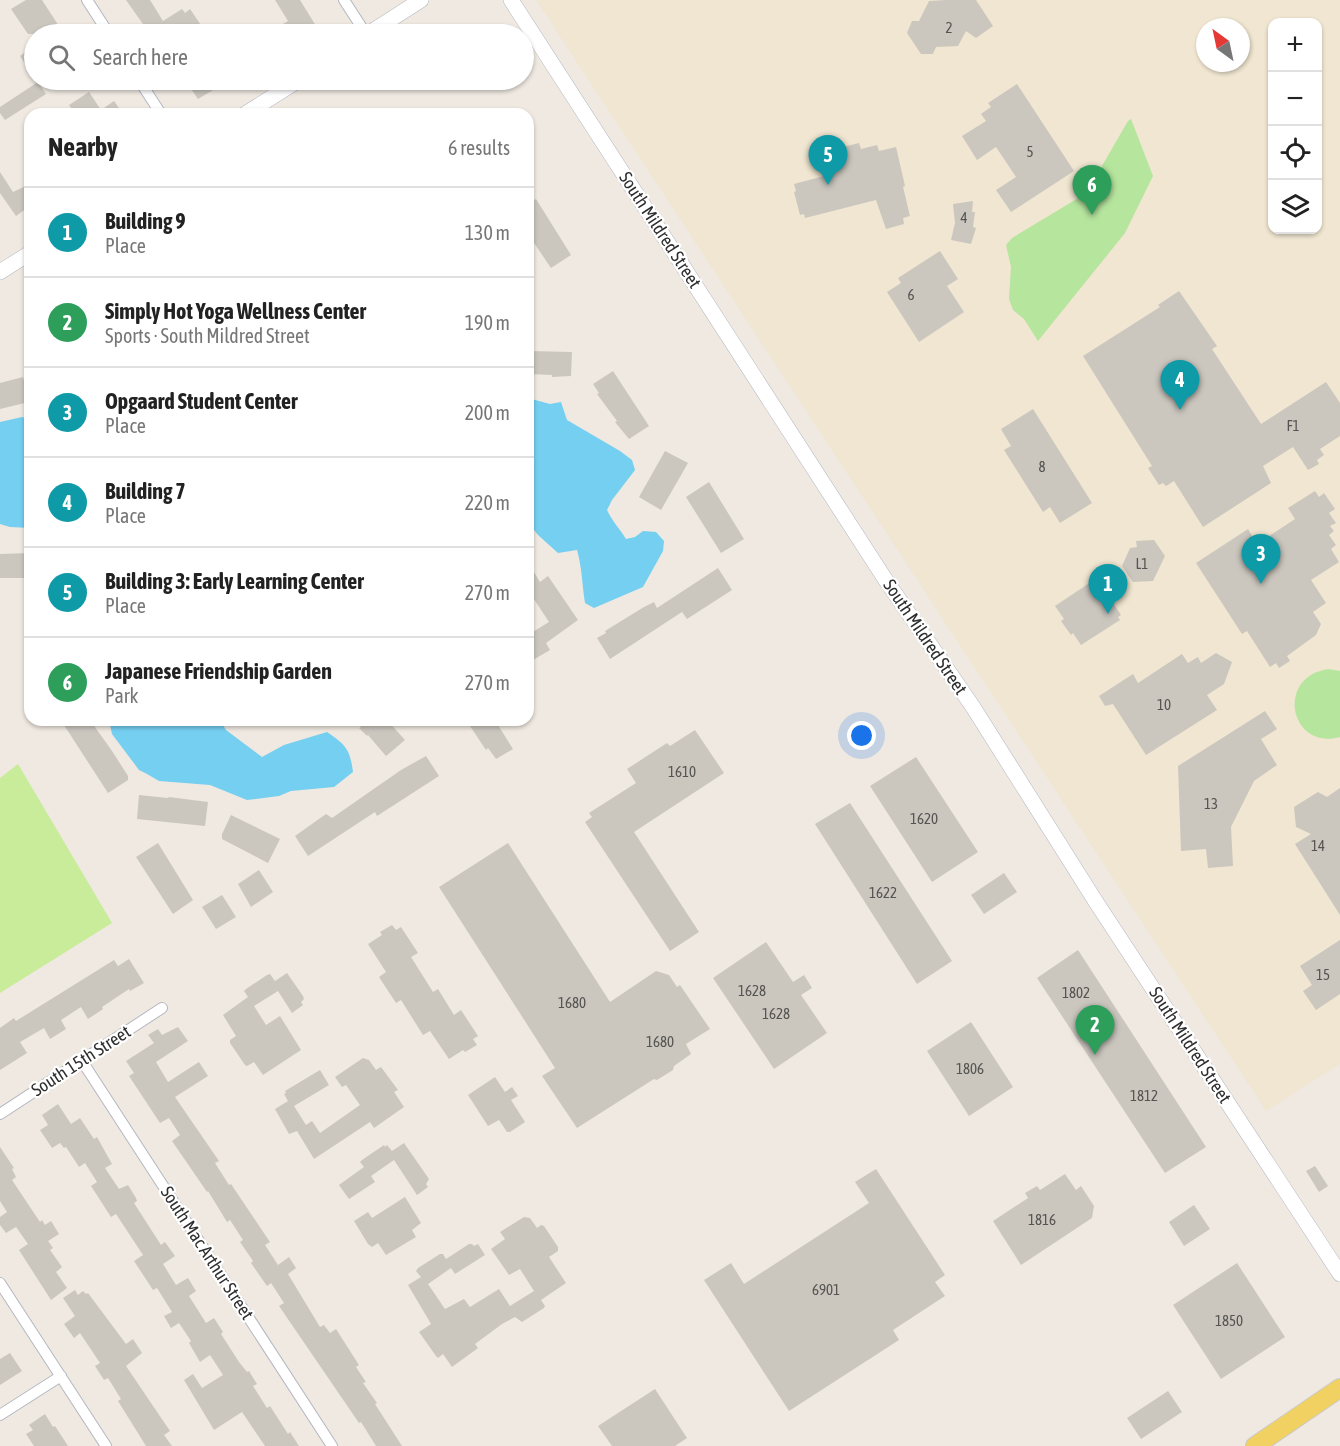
<!DOCTYPE html>
<html lang="en">
<head>
<meta charset="utf-8">
<style>
	:root { --surface:#fff; --page:#f6f6f6; --text:#222; --muted:#767676; --line:#e0e0e0; --accent:#2563eb }
	body { margin:0; font-family:"Asap Condensed",sans-serif; background:var(--page); color:var(--text) }
	.controls { position:absolute; right:18px; top:18px; display:grid; overflow:hidden; border-radius:12px; box-shadow:0 2px 4px #0004 }
	.controls button { width:54px; height:54px; display:grid; place-items:center; padding:0; border:0; border-bottom:2px solid var(--line); background:var(--surface); color:var(--text); font:30px sans-serif }
	.compass { position:absolute; left:1196px; top:18px; width:54px; height:54px; border-radius:50%; background:var(--surface); box-shadow:0 2px 4px #0004; rotate:327deg }
	.you { position:absolute; left:862px; top:736px; width:21px; height:21px; margin:-15px; border:4px solid #fff; border-radius:50%; background:#1a73e8; box-shadow:0 0 0 9px #1a73e833 }
	.badge { display:grid; place-items:center; width:39px; height:39px; border-radius:50%; background:var(--accent); color:#fff; font-size:20px; font-weight:700 }
	.pin { position:absolute; translate:-50% -50px; filter:drop-shadow(0 2px 3px #0008) }
	.pin::after { content:''; position:absolute; top:32px; width:21px; height:18px; background:inherit; clip-path:polygon(0 0,100% 0,50% 100%) }
	.list { margin:0; padding:0; list-style:none }
	h2 { display:flex; justify-content:space-between; align-items:center; height:78px; margin:0; padding:0 24px; font-size:26px }
	h2 small { font-size:20px; font-weight:400; color:var(--muted) }
	.list li { display:grid; grid-template-columns:39px 1fr auto; gap:18px; align-items:center; box-sizing:border-box; height:90px; padding:0 24px; border-top:2px solid var(--line) }
	.list b { display:block; font-size:22px; white-space:nowrap }
	.list p { margin:0; font-size:20px; white-space:nowrap; color:var(--muted) }
	.list em { font-size:20px; font-style:normal; color:var(--muted) }
	.icon { flex:none; width:33px; height:33px; fill:none; stroke:currentColor; stroke-width:2; stroke-linecap:round; stroke-linejoin:round }
	.map { position:relative; flex:none; width:1340px; height:1446px; overflow:hidden }
	.search { position:absolute; background:var(--surface); box-shadow:0 2px 4px #0004; left:24px; top:24px; width:510px; height:66px; display:flex; align-items:center; gap:15px; box-sizing:border-box; padding:0 21px; border-radius:33px; color:var(--muted); font-size:22px }
	.panel { position:absolute; background:var(--surface); box-shadow:0 2px 4px #0004; left:24px; top:108px; width:510px; height:618px; border-radius:18px }
	.map>svg:first-child { display:block }
</style>
</head>
<body>
<div class="map">
<svg width="1340" height="1446" viewBox="0 0 1340 1446">
	<rect width="100%" height="100%" fill="#efe9e1"/>
	<path fill="#f0e6d1" fill-rule="evenodd" d="M536,0H1340V1064L1266,1111ZM1272,22H1318V230H1272ZM1205,27H1241V63H1205Z"/>
	<g fill="#b6e59e">
		<path d="M1131,119L1153,176L1125,233L1038,341L1024,319L1013,310L1009,299L1011,267L1006,245L1012,238L1080,197L1088,190L1128,121Z"/>
		<path d="M1328,669L1340,671V737C1291,751 1274,678 1328,669Z"/>
	</g>
	<path fill="#c9ec9a" d="M18,764L112,923L0,993V778Z"/>
	<g fill="#75cff0">
		<path d="M528,398L550,404L561,402L567,420L620,451L632,460L635,470L612,500L607,510C612,521 620,529 626,539L635,537L643,531L656,532L664,541L663,551L643,587L594,608L585,603C582,585 582,567 577,550L558,553L538,535L528,522Z"/>
		<path d="M22,417L30,420V528L10,527L0,524V422Z"/>
		<path d="M109,720H220L226,730L262,757L284,745L327,732C346,745 350,749 353,772L334,787L291,791L279,796L247,800L210,785L159,781L147,774L139,770L112,734Z"/>
	</g>
	<g fill="#cbc7bf">
		<path d="M26,0H42L64,34H28L11,9Z"/>
		<path d="M126,0H150L163,21L182,9L185,13L190,9L207,34H150Z"/>
		<path d="M275,0H300L321,34H266L288,21Z"/>
		<path d="M946,0H976L993,26L976,38L966,31L958,46L936,47L933,54H921L907,33L912,21H919L929,1Z"/>
		<path d="M34,46V63L27,67L20,56Z"/>
		<path d="M185,80H230L198,99Z"/>
		<path d="M38,82L46,94L5,120L0,113V107Z"/>
		<path d="M1017,84L1074,171L1011,212L996,190L1016,177L996,147L977,160L962,136L986,121L981,114L991,107L988,103Z"/>
		<path d="M89,92L101,110L114,101L123,114H75L69,105Z"/>
		<path d="M859,143L861,149L877,145L879,151L896,147L905,186L903,187L910,216L903,218L904,224L886,229L876,200L805,218L804,214L800,215L794,192L796,191L794,184L824,176L820,159L834,156L832,150Z"/>
		<path d="M0,172L13,192L30,184V206L16,216L0,193Z"/>
		<path d="M536,199L571,255L551,268L528,234V203Z"/>
		<path d="M973,201L972,212H975L973,227L976,228L971,244L951,240L955,223L953,204Z"/>
		<path d="M940,251L958,279L947,286L964,312L919,342L887,292L901,283L898,278Z"/>
		<path d="M1179,291L1217,346L1212,349L1261,424L1326,382L1340,403V436L1320,449L1324,455L1317,460L1319,464L1308,470L1293,447L1263,466L1271,483L1203,527L1174,481L1166,486L1163,483L1159,485L1148,468L1152,466L1083,356L1160,307L1158,305Z"/>
		<path d="M530,351L572,352L571,376L552,377V375L528,374V352Z"/>
		<path d="M613,371L649,426L629,439L615,422L617,421L597,394L599,393L593,384Z"/>
		<path d="M23,377L29,402L0,409V383Z"/>
		<path d="M1033,409L1092,503L1060,523L1050,507L1043,512L1004,450L1011,446L1001,429Z"/>
		<path d="M665,451L688,463L661,510L639,497Z"/>
		<path d="M709,482L744,539L721,553L686,497Z"/>
		<path d="M1315,491L1319,497L1324,493L1335,509L1329,513L1336,523L1330,526L1334,531L1329,535L1336,545L1331,549L1339,562L1311,580L1326,603L1313,612L1321,624L1316,635L1287,656L1290,661L1279,668L1276,663L1270,667L1247,631L1242,634L1196,563L1248,529L1257,544L1295,519L1288,508Z"/>
		<path d="M1154,540L1165,556L1153,581L1133,582L1122,566L1130,548L1137,547L1136,541Z"/>
		<path d="M30,553V578H0V554Z"/>
		<path d="M528,562L540,582L548,576L578,620L546,643L550,650L528,663V635L549,622L528,590Z"/>
		<path d="M718,568L732,590L687,619L682,612L610,659L597,638L606,633L605,631L644,607L654,602L657,608Z"/>
		<path d="M1094,580L1109,602L1111,600L1121,615L1118,617L1120,620L1081,645L1073,633L1071,635L1061,621L1064,619L1055,606Z"/>
		<path d="M1216,653L1232,662L1224,684L1207,695L1217,710L1146,755L1113,704L1105,706L1099,696L1133,674L1138,683L1182,654L1188,663L1198,657L1201,663Z"/>
		<path d="M1265,711L1277,729L1261,739L1277,765L1254,781L1231,827L1233,866L1208,868L1206,849L1181,851L1178,766Z"/>
		<path d="M71,720H90L112,751L128,776V780L108,793L64,725Z"/>
		<path d="M355,720H387L405,740L386,756L368,735L367,736L359,728L361,727Z"/>
		<path d="M466,720H495L513,749L496,759L488,748L486,750Z"/>
		<path d="M695,730L724,773L634,832L699,932L670,951L585,822L592,817L589,813L636,783L627,769L667,743L670,746Z"/>
		<path d="M426,756L439,776L377,816L375,812L308,856L295,836L326,814L332,818L401,770Z"/>
		<path d="M916,757L978,852L932,882L870,786Z"/>
		<path d="M1340,788V915L1295,844L1311,834L1296,827L1294,807L1318,792L1327,797Z"/>
		<path d="M139,795L168,798L169,797L208,802L205,826L137,819Z"/>
		<path d="M850,803L952,961L917,984L815,824Z"/>
		<path d="M231,815L280,839L268,863L222,839V834Z"/>
		<path d="M158,843L193,900L173,914L136,857Z"/>
		<path d="M508,843L610,1002L656,971L669,975L677,987L680,985L710,1029L686,1044L691,1054L674,1066L673,1070L657,1080L654,1079L577,1128L542,1076L555,1068L439,887Z"/>
		<path d="M259,870L273,892L251,907L238,884Z"/>
		<path d="M1004,873L1017,892L984,914L971,895Z"/>
		<path d="M222,895L236,917L216,929L202,907Z"/>
		<path d="M392,925L396,930L401,927L418,953L411,957L433,992L438,989L454,1015L461,1010L478,1036L473,1039L477,1045L465,1052L463,1050L449,1059L430,1031L423,1035L401,1000L396,1003L379,977L386,972L368,944L382,935L380,932Z"/>
		<path d="M1340,940V994L1316,1010L1303,991L1312,985L1300,966Z"/>
		<path d="M766,942L793,982L804,975L812,988L801,995L827,1033L774,1069L713,978Z"/>
		<path d="M1078,950L1206,1147L1165,1173L1037,978Z"/>
		<path d="M129,959L144,983L130,991L129,989L102,1007L103,1009L88,1019L81,1007L61,1020L66,1029L50,1039L44,1028L20,1042L27,1053L0,1070V1028L14,1018L16,1021L114,960L118,966Z"/>
		<path d="M287,973L303,996L304,999L301,1002L303,1005L292,1013L278,991L254,1006L266,1025L280,1016L301,1050L263,1075L254,1062L247,1066L245,1065L230,1043V1040L236,1036L223,1015L248,997L244,991L246,989L267,975L270,974L275,981Z"/>
		<path d="M971,1022L1013,1087L969,1116L927,1051Z"/>
		<path d="M178,1027L188,1041L156,1062L168,1082L199,1062L208,1076L175,1097L219,1161L215,1163L229,1185L231,1184L270,1242L265,1245L278,1265L289,1257L296,1268L288,1274L320,1327L324,1325L330,1333L336,1329L359,1365L356,1367L366,1382L363,1383L377,1403L375,1404L402,1446H376L361,1422L359,1423L279,1306L284,1303L271,1283L267,1286L251,1263L253,1261L240,1242L243,1240L230,1220L227,1222L208,1191L207,1192L172,1141L180,1135L169,1118L160,1123L129,1076L134,1073L126,1061L154,1043L148,1035L158,1029L162,1035Z"/>
		<path d="M363,1058L369,1060L376,1070L381,1067L398,1090L394,1092L404,1107L374,1128L370,1122L314,1159L297,1131L289,1134L275,1109L288,1101L284,1094L286,1093L285,1091L320,1070L329,1085L294,1106L306,1125L312,1121L320,1133L360,1105L346,1085L342,1087L335,1077Z"/>
		<path d="M495,1077L505,1092L512,1087L518,1096L511,1100L525,1122L510,1132H507L499,1120L488,1126L468,1095Z"/>
		<path d="M58,1104L71,1124L80,1118L94,1139L97,1137L112,1164L105,1168L119,1189L128,1185L136,1198L137,1201L134,1203L161,1245L165,1242L175,1256L163,1264L176,1285L188,1278L196,1291L189,1296L206,1323L214,1318L223,1332L221,1334L239,1362L247,1372L249,1371L257,1384L253,1386L267,1408L270,1406L288,1434L290,1432L299,1446H265L242,1412L214,1430L184,1380L193,1374L202,1388L223,1375L210,1355L200,1362L189,1343L191,1341L179,1323L171,1328L164,1316L172,1312L157,1288L153,1290L134,1261L143,1255L116,1214L111,1217L91,1186L97,1182L85,1163L79,1167L66,1147L64,1148L60,1143L52,1148L40,1130L48,1125L42,1115Z"/>
		<path d="M404,1143L429,1179L426,1184L428,1187L417,1195L394,1160L371,1176L375,1182L349,1199L339,1185L364,1167L360,1162L362,1160L384,1145L385,1147L387,1145L392,1151Z"/>
		<path d="M0,1147L14,1168L12,1169L16,1177L12,1180L40,1222L42,1220L45,1225L51,1221L59,1234L48,1241L53,1248L50,1250L62,1267L56,1272L67,1288L51,1300L19,1250L28,1244L16,1227L6,1233L0,1225V1217L7,1212L0,1201Z"/>
		<path d="M1315,1166L1328,1186L1319,1192L1306,1171Z"/>
		<path d="M876,1169L945,1275L935,1282L945,1296L893,1330L899,1340L789,1411L704,1280L731,1263L744,1284L869,1203L855,1182Z"/>
		<path d="M1065,1174L1076,1190L1081,1186L1094,1206L1092,1218L1021,1265L993,1221L1028,1198L1025,1193L1037,1186L1040,1190Z"/>
		<path d="M405,1197L421,1223L412,1230L416,1237L386,1255L378,1243L372,1247L368,1244L354,1221L368,1212L372,1218Z"/>
		<path d="M1194,1205L1210,1229L1184,1246L1169,1222Z"/>
		<path d="M524,1217L530,1218L537,1228L541,1225L544,1226L558,1247V1251L549,1257L566,1283L541,1300L545,1306L544,1308L522,1322L515,1317L502,1324L475,1344L478,1348L452,1367L443,1354L438,1358L436,1356L419,1332L431,1324L408,1285L421,1277L416,1271L418,1268L440,1254H443L446,1259L469,1244H472L474,1246L478,1244L485,1255L455,1274L451,1268L428,1284L445,1309L464,1299L470,1307L499,1289L510,1306L534,1291L520,1269L509,1275L491,1249L505,1239L500,1232Z"/>
		<path d="M1237,1263L1285,1337L1221,1379L1173,1305Z"/>
		<path d="M75,1290L78,1295L83,1291L86,1294L88,1293L126,1344L133,1339L142,1353L126,1366L170,1431L164,1435L172,1446H146L118,1401L121,1399L108,1378L104,1380L95,1366L100,1363L80,1333L74,1338L64,1324L75,1316L63,1298Z"/>
		<path d="M10,1353L22,1371L0,1385V1359Z"/>
		<path d="M655,1389L687,1438L675,1446H612L598,1426Z"/>
		<path d="M1168,1391L1182,1412L1141,1439L1127,1418Z"/>
		<path d="M45,1414L53,1427L55,1426L68,1446H34L26,1434L33,1430L29,1425Z"/>
	</g>
	<g fill="none" stroke-linecap="round" stroke-linejoin="round">
		<defs>
			<g id="minor">
				<path d="M87,0L109,34"/>
				<path d="M344,0L366,34"/>
				<path d="M139,80L161,114"/>
				<path d="M82,1061L332,1446"/>
				<path d="M0,1114L162,1008"/>
				<path d="M0,1283L106,1446"/>
				<path d="M0,1415L61,1376"/>
			</g>
			<g id="secondary">
				<path d="M511,0L885,579L973,707L1096,902L1340,1274"/>
				<path d="M368,34L421,0"/>
				<path d="M245,114L299,80"/>
				<path d="M0,272L30,253"/>
			</g>
			<path id="primary" d="M1255,1446L1340,1388"/>
		</defs>
		<use href="#minor" stroke="#b4b7c1" stroke-width="12"/>
		<use href="#secondary" stroke="#b4b7c1" stroke-width="16"/>
		<use href="#primary" stroke="#c9c9c9" stroke-width="20"/>
		<use href="#minor" stroke="#fff" stroke-width="10"/>
		<use href="#secondary" stroke="#fff" stroke-width="15"/>
		<use href="#primary" stroke="#f2d163" stroke-width="18"/>
	</g>
	<g text-anchor="middle" stroke-width="4.5" stroke-linejoin="round" paint-order="stroke">
		<g font-size="15" fill="#555452">
			<text x="949" y="33">2</text>
			<text x="1030" y="157">5</text>
			<text x="964" y="223">4</text>
			<text x="911" y="300">6</text>
			<text x="1293" y="431">F1</text>
			<text x="1042" y="472">8</text>
			<text x="1142" y="569">L1</text>
			<text x="1164" y="710">10</text>
			<text x="682" y="777">1610</text>
			<text x="1211" y="809">13</text>
			<text x="924" y="824">1620</text>
			<text x="1318" y="851">14</text>
			<text x="883" y="898">1622</text>
			<text x="1323" y="980">15</text>
			<text x="752" y="996">1628</text>
			<text x="1076" y="998">1802</text>
			<text x="572" y="1008">1680</text>
			<text x="776" y="1019">1628</text>
			<text x="660" y="1047">1680</text>
			<text x="970" y="1074">1806</text>
			<text x="1144" y="1101">1812</text>
			<text x="1042" y="1225">1816</text>
			<text x="826" y="1295">6901</text>
			<text x="1229" y="1326">1850</text>
		</g>
		<g font-size="18" fill="#2e2e2e" stroke="#fff">
			<text transform="translate(660 230) rotate(57)" y="6">South Mildred Street</text>
			<text transform="translate(925 637) rotate(56)" y="6">South Mildred Street</text>
			<text transform="translate(1190 1045) rotate(57)" y="6">South Mildred Street</text>
			<text transform="translate(81 1061) rotate(-33)" y="6">South 15th Street</text>
			<text transform="translate(207 1253) rotate(57)" y="6">South Mac Arthur Street</text>
		</g>
	</g>
</svg>
<div class="controls">
<button>+</button>
<button>−</button>
<button><svg class="icon" aria-label="locate" viewBox="0 0 24 24"><circle cx="12" cy="12" r="6"/><path d="M12 2v4M12 18v4M2 12h4M18 12h4"/></svg></button>
<button><svg class="icon" aria-label="layers" viewBox="0 0 24 24"><path d="M12 4l9 5-9 5-9-5zM3 14l9 5 9-5"/></svg></button>
</div>
<svg class="compass" viewBox="-18 -18 36 36"><path d="M0-13l5 13h-10z" fill="#e53935"/><path d="M0 13l5-13h-10z" fill="#767676"/></svg>
<div class="you"></div>
<div class="pin badge" style="left:1108px;top:614px;background:#0f9aa8">1</div>
<div class="pin badge" style="left:1095px;top:1055px;background:#2e9e5b">2</div>
<div class="pin badge" style="left:1261px;top:584px;background:#0f9aa8">3</div>
<div class="pin badge" style="left:1180px;top:410px;background:#0f9aa8">4</div>
<div class="pin badge" style="left:828px;top:185px;background:#0f9aa8">5</div>
<div class="pin badge" style="left:1092px;top:215px;background:#2e9e5b">6</div>
<div class="search"><svg class="icon" aria-label="search" viewBox="0 0 24 24"><circle cx="10" cy="10" r="6"/><path d="M15 15l6 6"/></svg>Search here</div>
<section class="panel">
<h2>Nearby<small>6 results</small></h2>
<ul class="list">
<li><span class="badge" style="background:#0f9aa8">1</span><div><b>Building 9</b><p>Place</p></div><em>130 m</em></li>
<li><span class="badge" style="background:#2e9e5b">2</span><div><b>Simply Hot Yoga Wellness Center</b><p>Sports · South Mildred Street</p></div><em>190 m</em></li>
<li><span class="badge" style="background:#0f9aa8">3</span><div><b>Opgaard Student Center</b><p>Place</p></div><em>200 m</em></li>
<li><span class="badge" style="background:#0f9aa8">4</span><div><b>Building 7</b><p>Place</p></div><em>220 m</em></li>
<li><span class="badge" style="background:#0f9aa8">5</span><div><b>Building 3: Early Learning Center</b><p>Place</p></div><em>270 m</em></li>
<li><span class="badge" style="background:#2e9e5b">6</span><div><b>Japanese Friendship Garden</b><p>Park</p></div><em>270 m</em></li>
</ul>
</section>
</div>
</body>
</html>
